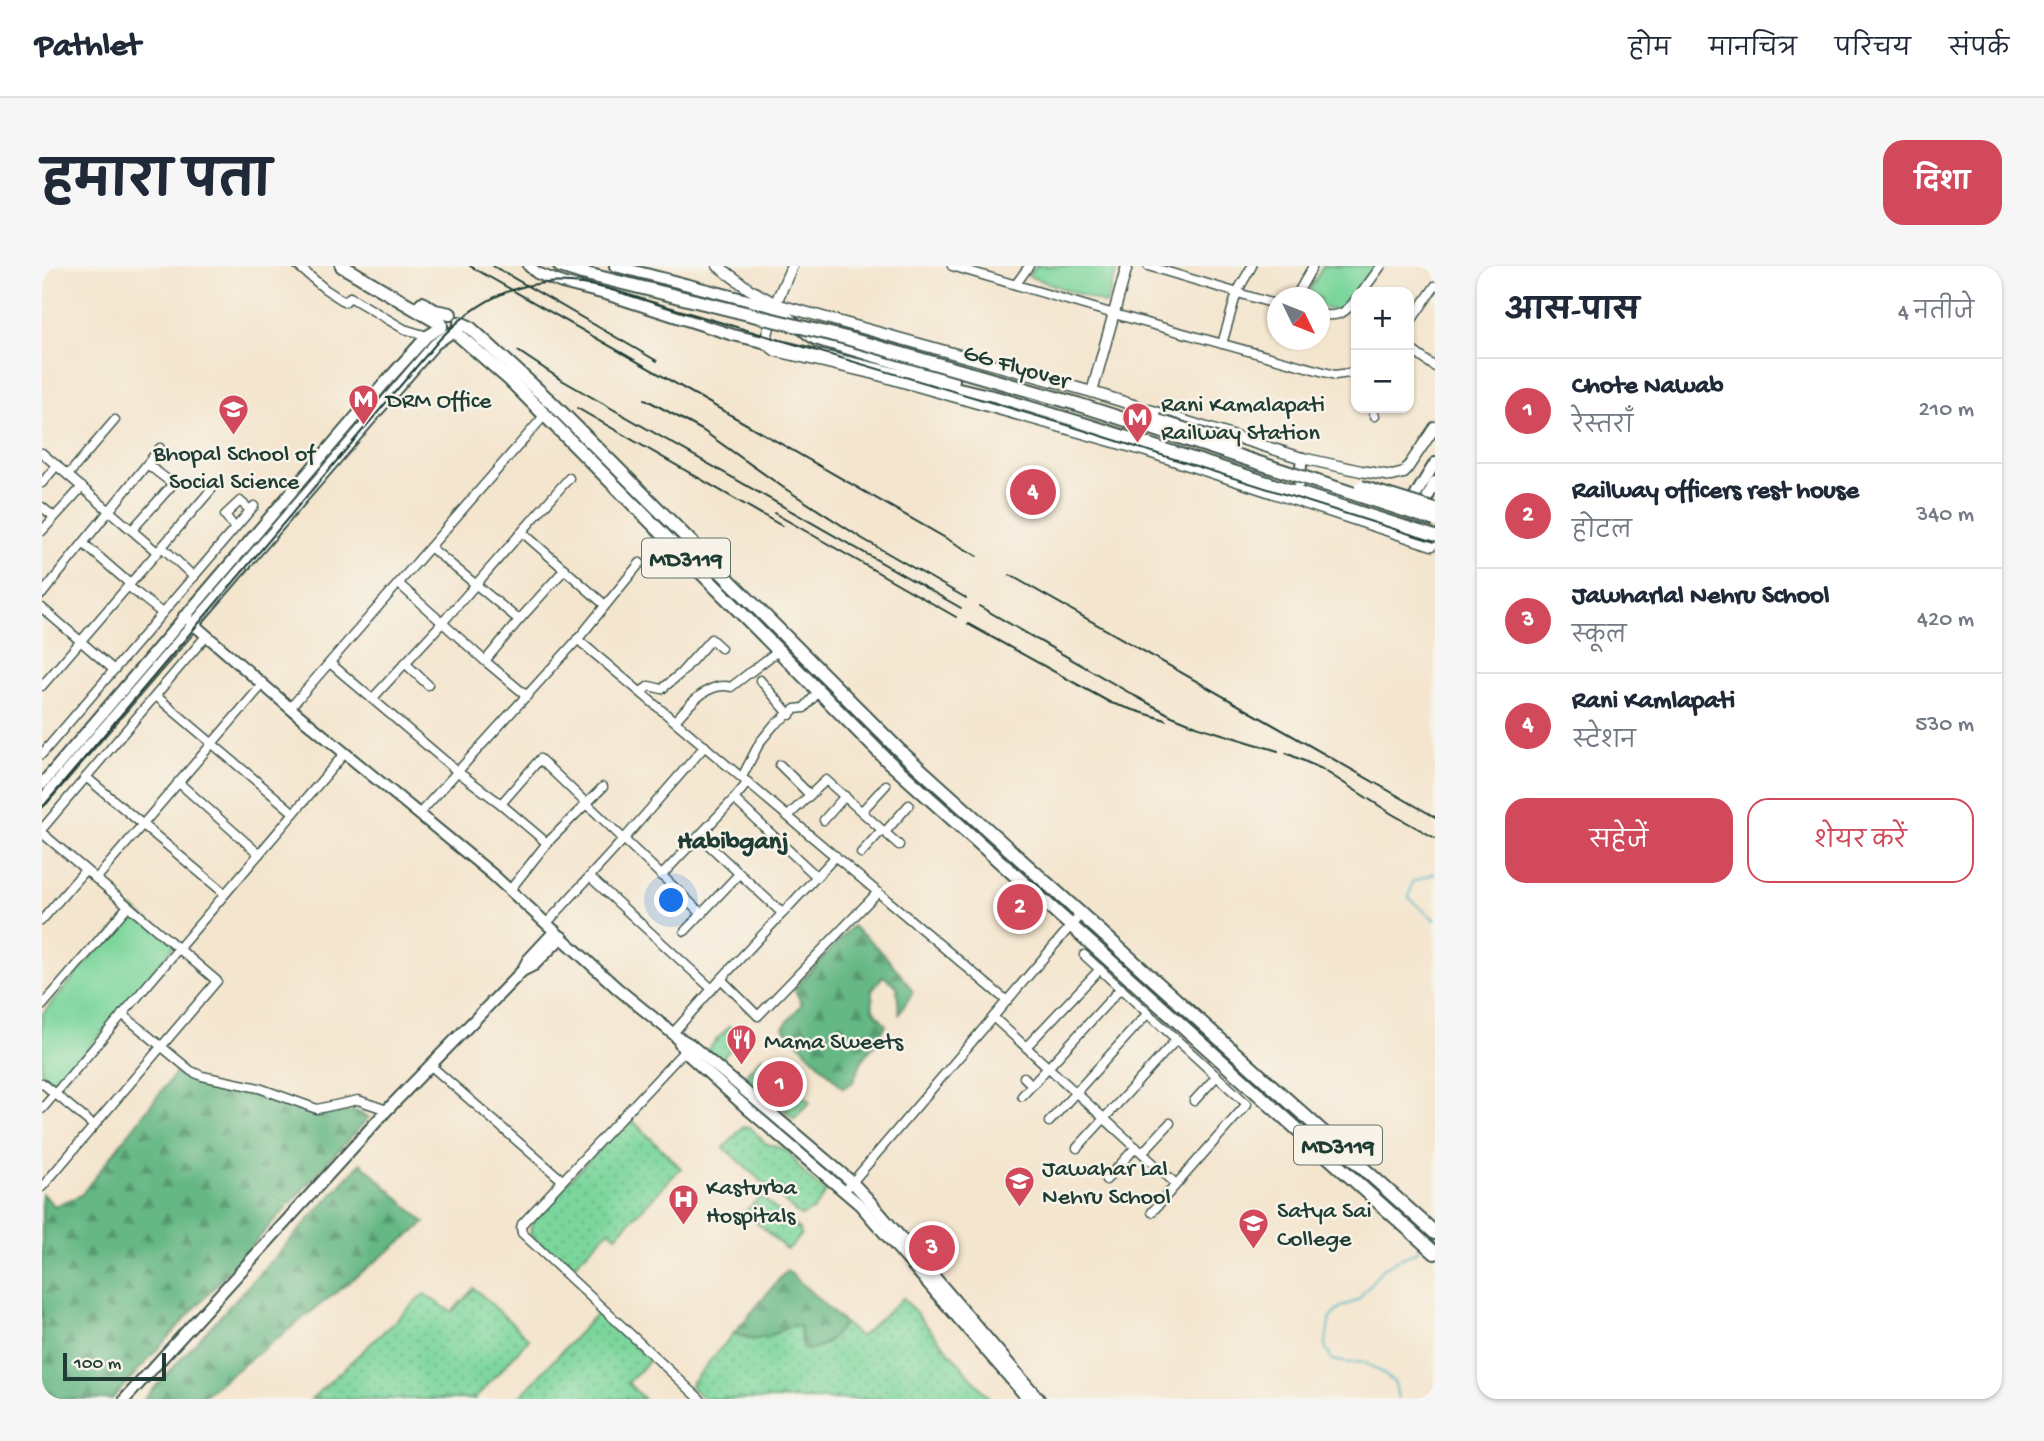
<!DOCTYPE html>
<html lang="hi">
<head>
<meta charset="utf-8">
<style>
	:root { --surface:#fff; --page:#f6f6f7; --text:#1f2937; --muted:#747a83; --line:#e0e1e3; --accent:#d1495b }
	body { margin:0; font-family:"Gochi Hand","Playpen Sans Deva",sans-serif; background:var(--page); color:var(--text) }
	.controls { position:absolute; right:21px; top:21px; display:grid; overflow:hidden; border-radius:14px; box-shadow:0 2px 5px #0004 }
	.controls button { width:63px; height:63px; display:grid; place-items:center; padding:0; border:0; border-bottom:2px solid var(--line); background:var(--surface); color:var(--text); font:35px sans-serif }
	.compass { position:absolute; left:1225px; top:21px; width:63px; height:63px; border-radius:50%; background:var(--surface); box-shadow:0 2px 5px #0004; rotate:133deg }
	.scale { position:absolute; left:21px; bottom:18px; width:103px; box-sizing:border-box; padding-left:7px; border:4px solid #1f3d34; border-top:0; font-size:19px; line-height:24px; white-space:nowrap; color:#1f3d34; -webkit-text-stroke:5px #f7f3e8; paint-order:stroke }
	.you { position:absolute; left:630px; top:635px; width:24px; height:24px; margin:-18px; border:5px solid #fff; border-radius:50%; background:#1a73e8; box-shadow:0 0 0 10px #1a73e833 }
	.badge { display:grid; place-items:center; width:46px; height:46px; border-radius:50%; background:var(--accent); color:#fff; font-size:23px; font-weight:700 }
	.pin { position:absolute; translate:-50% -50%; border:4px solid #fff; box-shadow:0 2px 7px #0006 }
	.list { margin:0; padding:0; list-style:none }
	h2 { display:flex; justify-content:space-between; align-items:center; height:91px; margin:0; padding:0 28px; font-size:30px }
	h2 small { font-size:23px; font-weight:400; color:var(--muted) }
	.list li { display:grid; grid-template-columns:46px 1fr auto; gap:21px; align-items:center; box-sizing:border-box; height:105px; padding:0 28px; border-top:2px solid var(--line) }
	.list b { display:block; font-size:26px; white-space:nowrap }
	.list p { margin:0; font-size:23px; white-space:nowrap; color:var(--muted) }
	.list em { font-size:23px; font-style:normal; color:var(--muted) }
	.actions { display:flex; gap:14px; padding:21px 28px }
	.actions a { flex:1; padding:16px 0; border:2px solid var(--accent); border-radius:21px; text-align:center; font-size:24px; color:var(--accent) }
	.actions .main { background:var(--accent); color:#fff }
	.map { position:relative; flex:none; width:1393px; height:1133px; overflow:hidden; border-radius:21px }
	header { display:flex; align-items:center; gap:42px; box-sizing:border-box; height:98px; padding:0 35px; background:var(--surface); border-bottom:2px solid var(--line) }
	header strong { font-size:33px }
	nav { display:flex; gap:38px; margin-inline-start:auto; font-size:24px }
	.intro { display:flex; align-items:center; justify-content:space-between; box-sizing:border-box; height:168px; padding:0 42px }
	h1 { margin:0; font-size:49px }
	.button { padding:18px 32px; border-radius:21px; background:var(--accent); color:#fff; font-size:24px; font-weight:700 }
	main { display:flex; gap:42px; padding:0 42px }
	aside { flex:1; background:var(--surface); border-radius:21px; box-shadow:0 2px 5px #0004 }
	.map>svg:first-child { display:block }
</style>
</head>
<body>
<header>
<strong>Pathlet</strong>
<nav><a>होम</a><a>मानचित्र</a><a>परिचय</a><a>संपर्क</a></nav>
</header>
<div class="intro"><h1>हमारा पता</h1><a class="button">दिशा</a></div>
<main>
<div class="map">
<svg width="1393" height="1133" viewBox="0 0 1393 1133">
	<defs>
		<pattern id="grass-dots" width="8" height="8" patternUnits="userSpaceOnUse" patternTransform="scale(1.75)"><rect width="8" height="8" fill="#7cd69c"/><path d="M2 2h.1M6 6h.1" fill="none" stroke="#65af80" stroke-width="1.8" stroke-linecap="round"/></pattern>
		<pattern id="forest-firs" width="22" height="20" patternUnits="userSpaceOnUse" patternTransform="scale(1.75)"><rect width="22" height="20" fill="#65b784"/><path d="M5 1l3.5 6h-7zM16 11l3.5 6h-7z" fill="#53966d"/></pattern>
	</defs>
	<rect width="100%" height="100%" fill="#f7f3e8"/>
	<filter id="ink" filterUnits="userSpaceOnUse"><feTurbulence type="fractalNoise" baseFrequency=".0143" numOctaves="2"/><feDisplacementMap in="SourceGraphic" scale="14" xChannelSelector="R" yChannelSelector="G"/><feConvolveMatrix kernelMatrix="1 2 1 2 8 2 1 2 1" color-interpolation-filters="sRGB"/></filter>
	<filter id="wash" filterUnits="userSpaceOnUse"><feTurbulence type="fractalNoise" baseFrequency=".00686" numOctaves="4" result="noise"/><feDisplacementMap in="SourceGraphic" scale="28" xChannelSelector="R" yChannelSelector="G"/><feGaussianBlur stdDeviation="1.57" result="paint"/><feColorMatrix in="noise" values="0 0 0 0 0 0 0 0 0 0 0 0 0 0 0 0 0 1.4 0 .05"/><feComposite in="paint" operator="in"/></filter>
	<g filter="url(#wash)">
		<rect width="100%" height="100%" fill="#f4e5ce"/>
		<g fill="url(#grass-dots)" stroke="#4e8a68" stroke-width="2">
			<path d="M688,760L700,771L677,795L665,784Z"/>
			<path d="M720,791L738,807L721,825L703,809Z"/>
			<path d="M756,825L768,836L752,853L740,842Z"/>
			<path d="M587,851L639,902L574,970L567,964L527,1004L488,969L490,954Z"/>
			<path d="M701,861H708L723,877L747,885C757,903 767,914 784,926L772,943L759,950L756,948L682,882Z"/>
			<path d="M717,932H721L758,964L759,968L749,981L744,983L703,946Z"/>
			<path d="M432,1022L487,1073L433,1133H269L382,1028L410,1046Z"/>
			<path d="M861,1032L948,1133H662L649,1121L650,1116L692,1067C697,1069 703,1072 708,1073C727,1076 741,1056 758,1060L759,1077L791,1071L802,1057L818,1071Z"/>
			<path d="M556,1046L608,1094L586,1117L602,1133H476Z"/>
		</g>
		<g fill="url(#forest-firs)" stroke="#427a5c" stroke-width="2">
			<path d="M810,660C835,679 854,699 871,726L857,748L855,720L841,710L830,724L831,743L844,759L833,778L820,794L811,816L801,822L741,761L760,738L752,723Z"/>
			<path d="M135,805L156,819L212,830L274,847L314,845L327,851L70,1133H0V928L13,940L39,929Z"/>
			<path d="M319,897L383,957L157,1133H102Z"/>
			<path d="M745,1004L802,1057C791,1072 781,1084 762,1084L758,1061L751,1059C725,1071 721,1078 692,1067Z"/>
		</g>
		<g fill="#7cd69c" stroke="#4e8a68" stroke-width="2">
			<path d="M994,0H1076L1064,38L986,10Z"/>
			<path d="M1281,0H1334L1304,40L1294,45L1278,41V32H1263Z"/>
			<path d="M91,642L134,678L12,824L0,813V748Z"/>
		</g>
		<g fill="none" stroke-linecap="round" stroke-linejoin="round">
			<g stroke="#49b6c4" stroke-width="2">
				<path d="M1393,607L1370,616L1367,632L1393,654"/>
				<path d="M1356,1133L1353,1117L1336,1104L1322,1096L1307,1097L1290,1094L1283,1080L1288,1052L1299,1041L1316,1034L1340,1003L1353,995L1374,986L1377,982"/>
			</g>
		</g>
	</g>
	<g filter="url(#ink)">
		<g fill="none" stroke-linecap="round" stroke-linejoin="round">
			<defs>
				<g id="minor">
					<path d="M256,0L283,23L303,36L308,31L362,63L385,70"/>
					<path d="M910,0L1072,48L1293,109L1314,106"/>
					<path d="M1106,0L1236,39"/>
					<path d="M974,18L987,0"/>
					<path d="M1320,26L1339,0"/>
					<path d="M1253,32L1271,0"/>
					<path d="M1278,48C1295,52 1304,47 1314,33"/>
					<path d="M1367,58L1393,20"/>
					<path d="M1180,78L1195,26L1210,0"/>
					<path d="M1367,82L1393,101"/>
					<path d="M1330,142L1333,150"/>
					<path d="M0,187L115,286"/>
					<path d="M26,209L73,154"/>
					<path d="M0,217L15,199"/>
					<path d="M0,241L12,251"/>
					<path d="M193,262L183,249L198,235L208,244"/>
					<path d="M90,264L131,218L105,198"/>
					<path d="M0,265L40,221"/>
					<path d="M480,266L563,339"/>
					<path d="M41,277L88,318"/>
					<path d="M120,281L152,311"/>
					<path d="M388,281L477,354"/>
					<path d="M357,318L443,395L485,430"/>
					<path d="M86,320L120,347"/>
					<path d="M0,328L118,182"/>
					<path d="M0,342L72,404"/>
					<path d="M535,373L965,735"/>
					<path d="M443,395L477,354L523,303"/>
					<path d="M288,397L416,506L459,538L505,577"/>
					<path d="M363,397L386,419"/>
					<path d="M718,414L748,449"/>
					<path d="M0,420L175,217"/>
					<path d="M599,426L607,420L620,423L639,407L669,373L679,382"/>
					<path d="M114,430L252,547"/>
					<path d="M330,433L401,356L527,212"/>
					<path d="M248,442L502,150"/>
					<path d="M633,455C646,440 666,415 689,421L737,384"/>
					<path d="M0,488L212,240"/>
					<path d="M738,499L768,529"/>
					<path d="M44,511L182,627"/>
					<path d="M700,511L718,476L732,459L753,443L762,442L777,425"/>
					<path d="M136,516L217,588"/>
					<path d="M692,533L774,610"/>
					<path d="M459,538L498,493L660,648"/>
					<path d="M820,545L844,519"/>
					<path d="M377,548L536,373L598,297"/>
					<path d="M746,550L784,514L857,579"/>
					<path d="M782,554L803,530"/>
					<path d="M0,563L164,370"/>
					<path d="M843,566L867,539"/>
					<path d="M0,567L175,715L0,921"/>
					<path d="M657,570L740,647"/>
					<path d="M819,587L840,564"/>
					<path d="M619,610L692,533L706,516"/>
					<path d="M548,611L670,723"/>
					<path d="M54,613L221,418"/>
					<path d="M468,624L505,577L561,521"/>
					<path d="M0,654L43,604"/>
					<path d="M505,657L582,573L663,480"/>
					<path d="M643,665L697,608"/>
					<path d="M1042,689L1205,838L1110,946"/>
					<path d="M679,713L716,750L836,626"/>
					<path d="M0,740L86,640"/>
					<path d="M80,748L149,805L160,810L217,822L275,843L316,834L345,844"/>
					<path d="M951,751L1134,918"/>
					<path d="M631,767L679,713L794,590"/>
					<path d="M984,781L1058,703"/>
					<path d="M644,783L480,958L479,962L480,967L658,1133"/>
					<path d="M388,799L520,914"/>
					<path d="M982,811L990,819"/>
					<path d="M0,817L52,860"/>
					<path d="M980,830L1079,722"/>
					<path d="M1152,835L1174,811"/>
					<path d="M0,843L303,487"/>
					<path d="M1007,856L1106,747"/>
					<path d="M1035,882L1134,774"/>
					<path d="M1101,886L1128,857"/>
					<path d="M1064,914L1094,881"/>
					<path d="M807,920L1039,648"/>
				</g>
				<g id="tertiary">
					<path d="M676,0L707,23L734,38L1050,126L1260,192L1319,205L1350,210L1362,207L1393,161"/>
					<path d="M750,0L732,41L723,77L734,85L833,108L1104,185L1390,279L1393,272"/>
					<path d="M1050,126L1085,0"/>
				</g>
				<g id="secondary">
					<path d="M487,0L495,7L520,17L567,29L691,69L955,131L1045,158L1393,270"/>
					<path d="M573,0L732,41C748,50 758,64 773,73L912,114"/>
					<path d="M1257,217L1260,192"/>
					<path d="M1366,244L1376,225L1393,197"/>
					<path d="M1379,245L1393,216"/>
					<path d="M142,350L248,442L450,608L576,723L634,770L648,778L810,916L825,932L997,1133"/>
					<path d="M0,518L340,120L385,70L400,61"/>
					<path d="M0,534L393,78L409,67"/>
					<path d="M480,705L486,694L513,665"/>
					<path d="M634,770L642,785L708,845L818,939L986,1133"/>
					<path d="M83,1133L345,844L480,705L492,699L520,671"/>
				</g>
				<g id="primary">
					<path d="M300,0L399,58"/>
					<path d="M518,0L540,7"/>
					<path d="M380,37L393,45L408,48"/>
					<path d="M418,57L427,61L512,139L857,484L1393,967"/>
					<path d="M413,66L468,114L846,495L1393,987"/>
				</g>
			</defs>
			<use href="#minor" stroke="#3f564b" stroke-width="11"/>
			<use href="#tertiary" stroke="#3f564b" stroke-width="13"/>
			<use href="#secondary" stroke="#3f564b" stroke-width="14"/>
			<use href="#primary" stroke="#3f564b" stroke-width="16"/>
			<use href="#minor" stroke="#fff" stroke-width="8"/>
			<use href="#tertiary" stroke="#fff" stroke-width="10"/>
			<use href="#secondary" stroke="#fff" stroke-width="10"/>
			<use href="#primary" stroke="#fff" stroke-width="12"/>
			<g stroke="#1f3d34" stroke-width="2">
				<path d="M428,0L935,290"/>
				<path d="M451,0L615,95"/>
				<path d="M476,85L518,113L919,342"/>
				<path d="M603,133L660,164L742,222L821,273L924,332"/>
				<path d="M535,142L740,260"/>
				<path d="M732,247L914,351"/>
				<path d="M968,309L1393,551"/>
				<path d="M937,340L1093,430L1130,450L1157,461L1236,485"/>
				<path d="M926,358L1069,437L1124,454"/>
				<path d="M1244,487L1280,503L1350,548L1393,572"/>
				<path d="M0,542L398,73C447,22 497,6 566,23L1022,158L1393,276"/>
			</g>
			<defs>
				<g id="primary-bridge">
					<path d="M540,7L804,72L1035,138L1393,254"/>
					<path d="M1116,155L1189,178"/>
					<path d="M1319,221L1393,244"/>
				</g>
			</defs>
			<use href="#primary-bridge" stroke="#3f564b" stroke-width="16" stroke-linecap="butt"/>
			<use href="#primary-bridge" stroke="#fff" stroke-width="12"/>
		</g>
	</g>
	<defs>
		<symbol id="metro-pin" viewBox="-11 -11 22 30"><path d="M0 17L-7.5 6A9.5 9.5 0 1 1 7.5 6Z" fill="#d1495b" stroke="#f7f3e8"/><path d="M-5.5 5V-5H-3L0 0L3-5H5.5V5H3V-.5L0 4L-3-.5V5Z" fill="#fff"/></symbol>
		<symbol id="university-pin" viewBox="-11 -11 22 30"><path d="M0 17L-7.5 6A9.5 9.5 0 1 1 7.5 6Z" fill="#d1495b" stroke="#f7f3e8"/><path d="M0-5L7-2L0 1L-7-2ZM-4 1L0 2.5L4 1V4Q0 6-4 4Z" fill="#fff"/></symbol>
		<symbol id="restaurant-pin" viewBox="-11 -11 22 30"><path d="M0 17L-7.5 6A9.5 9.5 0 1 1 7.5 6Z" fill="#d1495b" stroke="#f7f3e8"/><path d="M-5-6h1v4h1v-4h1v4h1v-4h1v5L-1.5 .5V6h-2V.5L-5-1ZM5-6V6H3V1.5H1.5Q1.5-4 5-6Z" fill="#fff"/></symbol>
		<symbol id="school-pin" viewBox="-11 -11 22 30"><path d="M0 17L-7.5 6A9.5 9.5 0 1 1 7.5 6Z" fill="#d1495b" stroke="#f7f3e8"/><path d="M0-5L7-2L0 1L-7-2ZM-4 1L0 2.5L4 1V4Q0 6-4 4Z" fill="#fff"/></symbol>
		<symbol id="hospital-pin" viewBox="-11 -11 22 30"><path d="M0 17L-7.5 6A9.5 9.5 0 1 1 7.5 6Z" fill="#d1495b" stroke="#f7f3e8"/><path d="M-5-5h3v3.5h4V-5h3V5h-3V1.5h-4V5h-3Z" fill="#fff"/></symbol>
	</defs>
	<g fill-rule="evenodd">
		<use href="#metro-pin" x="304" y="116" width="35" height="47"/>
		<use href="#university-pin" x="174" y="126" width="35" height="47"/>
		<use href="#metro-pin" x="1078" y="134" width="35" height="47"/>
		<use href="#restaurant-pin" x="682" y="756" width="35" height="47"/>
		<use href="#school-pin" x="960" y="898" width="35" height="47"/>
		<use href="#hospital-pin" x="624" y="916" width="35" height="47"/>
		<use href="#university-pin" x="1194" y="940" width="35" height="47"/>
	</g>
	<g text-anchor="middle" stroke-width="5" stroke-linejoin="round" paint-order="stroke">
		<g fill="#f7f3e8" stroke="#60746a" stroke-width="2">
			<rect x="600" y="272.5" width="88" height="39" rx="5"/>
			<rect x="1252" y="859.5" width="88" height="39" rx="5"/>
		</g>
		<g font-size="23" font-weight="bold" fill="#1f3d34">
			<text x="644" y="300">MD3119</text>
			<text x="1296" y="887">MD3119</text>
		</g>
		<g font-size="24" fill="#1f3d34" stroke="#f7f3e8">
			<text transform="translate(975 99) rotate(16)" y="8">GG Flyover</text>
		</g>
		<g font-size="24" fill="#1f3d34" stroke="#f7f3e8" text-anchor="start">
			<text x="344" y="141">DRM Office</text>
			<text x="1119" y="145">Rani Kamalapati<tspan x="1119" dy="28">Railway Station</tspan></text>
			<text x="192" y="194" text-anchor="middle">Bhopal School of<tspan x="192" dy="28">Social Science</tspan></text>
			<text x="722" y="782">Mama Sweets</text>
			<text x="1000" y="909">Jawahar Lal<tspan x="1000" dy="28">Nehru School</tspan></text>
			<text x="664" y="928">Kasturba<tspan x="664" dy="28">Hospitals</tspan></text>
			<text x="1235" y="951">Satya Sai<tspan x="1235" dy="28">College</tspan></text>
		</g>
		<g font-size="26" font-weight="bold" fill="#1f3d34" stroke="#f7f3e8">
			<text x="691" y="582">Habibganj</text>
		</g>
	</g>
</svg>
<div class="controls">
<button>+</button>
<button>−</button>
</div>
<svg class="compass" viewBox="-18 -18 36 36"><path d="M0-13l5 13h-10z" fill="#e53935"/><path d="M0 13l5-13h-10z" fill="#747a83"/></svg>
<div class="scale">100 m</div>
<div class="you"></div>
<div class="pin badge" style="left:738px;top:818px">1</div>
<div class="pin badge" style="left:978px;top:641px">2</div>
<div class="pin badge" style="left:890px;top:982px">3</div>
<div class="pin badge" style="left:991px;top:226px">4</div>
</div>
<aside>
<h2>आस-पास<small>4 नतीजे</small></h2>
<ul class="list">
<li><span class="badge">1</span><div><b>Chote Nawab</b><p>रेस्तराँ</p></div><em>210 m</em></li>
<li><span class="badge">2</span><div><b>Railway officers rest house</b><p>होटल</p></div><em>340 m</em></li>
<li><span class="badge">3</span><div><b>Jawharlal Nehru School</b><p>स्कूल</p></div><em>420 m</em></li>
<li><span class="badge">4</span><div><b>Rani Kamlapati</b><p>स्टेशन</p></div><em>530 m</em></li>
</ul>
<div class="actions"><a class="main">सहेजें</a><a>शेयर करें</a></div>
</aside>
</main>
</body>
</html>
